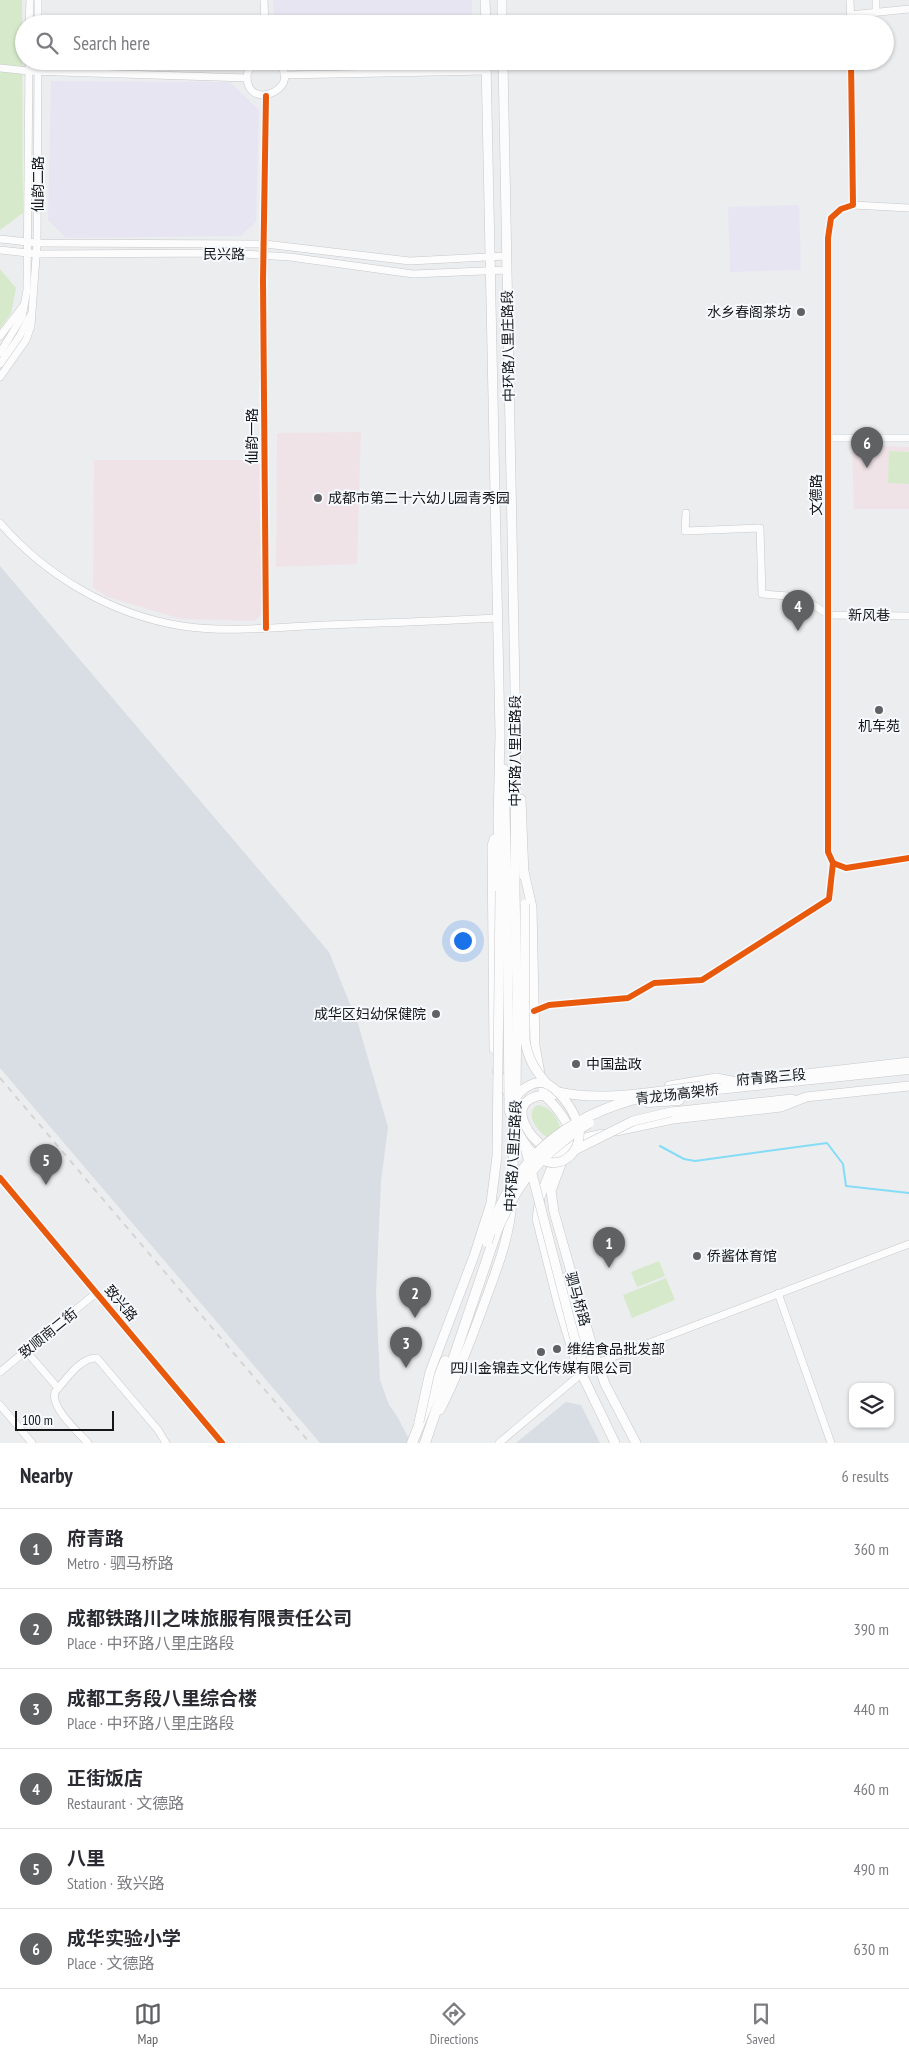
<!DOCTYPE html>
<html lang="en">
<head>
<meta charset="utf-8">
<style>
	:root { --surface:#fff; --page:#f7f7f7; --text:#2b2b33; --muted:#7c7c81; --line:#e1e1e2; --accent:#5f6163 }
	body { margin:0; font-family:"PT Sans Narrow","Noto Sans SC",sans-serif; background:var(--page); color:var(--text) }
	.controls { position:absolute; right:15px; bottom:15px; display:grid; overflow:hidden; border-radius:10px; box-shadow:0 1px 4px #0004 }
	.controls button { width:45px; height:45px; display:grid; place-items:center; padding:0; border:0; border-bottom:1px solid var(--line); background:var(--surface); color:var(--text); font:25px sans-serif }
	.scale { position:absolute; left:15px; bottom:12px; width:99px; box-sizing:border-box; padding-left:5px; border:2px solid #141617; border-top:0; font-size:14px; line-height:18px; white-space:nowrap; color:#141617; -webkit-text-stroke:4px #f6faff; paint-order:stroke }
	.you { position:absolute; left:462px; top:940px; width:18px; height:18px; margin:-12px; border:4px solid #fff; border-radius:50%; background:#1a73e8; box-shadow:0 0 0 8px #1a73e833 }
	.badge { display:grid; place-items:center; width:32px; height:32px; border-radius:50%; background:var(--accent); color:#fff; font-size:16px; font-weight:700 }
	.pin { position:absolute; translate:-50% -41px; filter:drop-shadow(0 1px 2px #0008) }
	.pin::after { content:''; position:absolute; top:26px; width:18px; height:15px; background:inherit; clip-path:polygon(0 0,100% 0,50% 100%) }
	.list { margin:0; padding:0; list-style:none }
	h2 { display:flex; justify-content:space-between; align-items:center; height:65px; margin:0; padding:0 20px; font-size:21px }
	h2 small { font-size:16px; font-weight:400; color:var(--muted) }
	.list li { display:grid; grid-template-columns:32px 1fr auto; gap:15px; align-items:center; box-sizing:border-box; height:80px; padding:0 20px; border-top:1px solid var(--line) }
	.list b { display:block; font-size:19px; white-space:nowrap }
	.list p { margin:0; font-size:16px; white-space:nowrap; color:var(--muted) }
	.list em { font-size:16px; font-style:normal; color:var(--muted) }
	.icon { flex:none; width:28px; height:28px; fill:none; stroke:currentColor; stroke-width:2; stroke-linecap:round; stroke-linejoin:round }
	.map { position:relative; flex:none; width:909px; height:1443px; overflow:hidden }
	.search { position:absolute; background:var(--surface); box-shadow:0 1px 4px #0004; left:15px; right:15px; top:15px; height:55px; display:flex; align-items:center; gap:12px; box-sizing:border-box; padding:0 18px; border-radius:28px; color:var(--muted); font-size:19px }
	.sheet { height:545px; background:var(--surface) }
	nav { display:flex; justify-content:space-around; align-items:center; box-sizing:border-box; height:70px; border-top:1px solid var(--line); background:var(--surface); font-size:14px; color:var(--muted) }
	nav a { display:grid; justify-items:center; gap:2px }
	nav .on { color:var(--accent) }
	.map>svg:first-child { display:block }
</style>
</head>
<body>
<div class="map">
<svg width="909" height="1443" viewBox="0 0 909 1443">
	<rect width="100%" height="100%" fill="#ebedef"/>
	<g fill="#e8e5f2">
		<path d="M273,0H472V24H274Z"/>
		<path d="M293,61H470L462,67L298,66Z"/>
		<path d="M51,81L230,82L259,110L256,222L241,236L66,238L48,220Z"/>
		<path d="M799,205L801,270L730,272L728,207Z"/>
	</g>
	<g fill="#d9dee4">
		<path d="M0,566L329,952L358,1024L388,1127L381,1181L376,1294L380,1380L389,1405L397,1416L411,1443H320L0,1068Z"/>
		<path d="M566,1402L581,1405L600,1443H516Z"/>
	</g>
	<g fill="#f0e3e7">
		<path d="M361,432L357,564L276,567L277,433Z"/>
		<path d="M852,444L909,447V509H854Z"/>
		<path d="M94,460H259L262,613L255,621L181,619L108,597L93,588Z"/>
	</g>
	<g fill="#d6eacb">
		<path d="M0,0H22L23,213L0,230Z"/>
		<path d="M0,269L16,288L11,313L0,329Z"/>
		<path d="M889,451L909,452V484L888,483Z"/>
		<path d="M537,1105C549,1105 561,1120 560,1132L548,1138C537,1131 524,1114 537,1105Z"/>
		<path d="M659,1261L665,1276L637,1287L631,1272Z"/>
		<path d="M666,1278L675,1300L632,1318L623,1295Z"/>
	</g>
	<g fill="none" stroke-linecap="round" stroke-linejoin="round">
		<path stroke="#85dcf7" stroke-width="2" d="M660,1146L684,1159L695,1161L827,1143L843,1164L846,1186L909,1193"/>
		<defs>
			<g id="minor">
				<path d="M38,0V24"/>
				<path d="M264,0L265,24"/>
				<path d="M850,0L851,24"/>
				<path d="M876,12V0"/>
				<path d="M850,15L909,9"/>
				<path d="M29,24L30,0"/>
				<path d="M258,61C252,65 247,70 247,77C248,115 309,84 274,61"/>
				<path d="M851,61L853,205L841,209L831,218L828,238V852L833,863L846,868L909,858"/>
				<path d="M0,68L29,71L247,78"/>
				<path d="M284,75L486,71"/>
				<path d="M853,205L909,208"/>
				<path d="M0,239L37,243L265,244L410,261L506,256"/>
				<path d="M0,250L37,254L229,253L290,257L413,274L506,270"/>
				<path d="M0,336L24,305"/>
				<path d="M0,353L22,317L27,290L29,61"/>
				<path d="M0,364L19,337L30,316"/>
				<path d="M0,377L26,340L31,326L37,243L38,61"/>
				<path d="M829,438H909"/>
				<path d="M686,513L685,531L760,528L762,594L801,597L829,615L909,616"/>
				<path d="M0,523C46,576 112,615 182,626C229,633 278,627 326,625C383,623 440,621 497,618"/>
				<path d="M266,628L263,281L266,96"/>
				<path d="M534,1011L549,1005L628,998L654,983L702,980L829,899L833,863"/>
				<path d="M0,1178L222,1443"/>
				<path d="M778,1293L831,1443"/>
				<path d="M26,1351L58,1388"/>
				<path d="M597,1363L909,1244"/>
				<path d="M0,1372L96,1293"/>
				<path d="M0,1405L32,1443"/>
				<path d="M88,1443C78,1432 50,1407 55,1392C66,1380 80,1357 97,1358L158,1430L166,1443"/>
				<path d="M499,1443L581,1374"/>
			</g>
			<g id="major">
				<path d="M485,0L486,24"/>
				<path d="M502,0V24"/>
				<path d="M486,61L500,734L498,822L500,891"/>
				<path d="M503,61L516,741L515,891"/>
				<path d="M504,769L507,891"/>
				<path d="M521,799L524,876"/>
				<path d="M494,839L492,846L494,1049"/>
				<path d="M524,872L532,907L535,1046L544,1095L564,1094"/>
				<path d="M497,1071L522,1120"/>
				<path d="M669,1086L716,1078L737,1082L909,1062"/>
				<path d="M544,1095C554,1104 577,1130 570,1145L558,1152C535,1151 498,1100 544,1095Z"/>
				<path d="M671,1112L792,1099"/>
				<path d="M616,1131L673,1119L781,1107L806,1097L909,1086"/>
				<path d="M572,1141L603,1134"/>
				<path d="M567,1148L551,1191L554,1212L594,1353L605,1384L636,1443"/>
				<path d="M558,1152L540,1197L537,1219L559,1306L576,1362L615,1443"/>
				<path d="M566,1277L581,1334L590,1358"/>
				<path d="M440,1410C458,1375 471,1340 484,1304C496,1271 510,1237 512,1201"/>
			</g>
			<g id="highway">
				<path d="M669,1094L909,1069"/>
				<path d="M648,1102L679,1100"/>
				<path d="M412,1443L445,1361"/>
				<path d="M425,1443L497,1230"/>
			</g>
		</defs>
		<use href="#minor" stroke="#c7c8ca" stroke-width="8"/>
		<use href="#major" stroke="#c7c8ca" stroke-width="10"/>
		<use href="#highway" stroke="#c7c8ca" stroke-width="11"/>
		<use href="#minor" stroke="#fcfcfd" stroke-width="7"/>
		<use href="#major" stroke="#fcfcfd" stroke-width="9"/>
		<use href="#highway" stroke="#fcfcfd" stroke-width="10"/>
		<path stroke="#d4d4d5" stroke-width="2" stroke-dasharray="6 6" stroke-linecap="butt" d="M0,1078L310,1443"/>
		<defs>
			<g id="major-bridge">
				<path d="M507,891L509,1110C515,1127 523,1147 539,1158C562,1173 585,1149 578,1125C574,1111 562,1093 549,1085C537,1078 520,1088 514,1101C512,1107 513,1116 514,1123"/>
				<path d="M515,891L517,994L516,1097"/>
				<path d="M525,904V1040C528,1059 535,1070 547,1084"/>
				<path d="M558,1092C605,1102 655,1091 701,1086"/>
				<path d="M524,1143L574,1336L582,1360"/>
				<path d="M577,1149L633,1121L671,1112"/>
				<path d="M513,1167L515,1128"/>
				<path d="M419,1422L430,1372L474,1256L491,1203L497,1156L500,891"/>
			</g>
			<g id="highway-bridge">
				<path d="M497,1230C514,1191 530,1167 563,1141C571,1135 580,1128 589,1123"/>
				<path d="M487,1242C511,1160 565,1115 647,1096"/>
			</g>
		</defs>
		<use href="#major-bridge" stroke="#c7c8ca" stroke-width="10" stroke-linecap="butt"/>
		<use href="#highway-bridge" stroke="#c7c8ca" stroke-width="11" stroke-linecap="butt"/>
		<use href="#major-bridge" stroke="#fcfcfd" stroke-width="9"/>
		<use href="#highway-bridge" stroke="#fcfcfd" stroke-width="10"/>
		<defs>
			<g id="cycleway">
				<path d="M851,61L853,205L841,209L831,218L828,238V852L833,863L846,868L909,858"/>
				<path d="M266,628L263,281L266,96"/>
				<path d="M534,1011L549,1005L628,998L654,983L702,980L829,899L833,863"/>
				<path d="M0,1178L222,1443"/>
			</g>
		</defs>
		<use href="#cycleway" stroke="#f6faff" stroke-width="9"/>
		<use href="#cycleway" stroke="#e8590c" stroke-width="6"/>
	</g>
	<g fill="#5f6163" stroke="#f6faff" stroke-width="2">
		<circle cx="801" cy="312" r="5"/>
		<circle cx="318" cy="498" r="5"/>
		<circle cx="879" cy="710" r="5"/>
		<circle cx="436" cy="1014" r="5"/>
		<circle cx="576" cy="1064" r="5"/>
		<circle cx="697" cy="1256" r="5"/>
		<circle cx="557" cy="1349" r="5"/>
		<circle cx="541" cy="1352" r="5"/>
	</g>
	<g text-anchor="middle" stroke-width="4" stroke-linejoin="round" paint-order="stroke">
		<g font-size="14" fill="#141617" stroke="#f6faff">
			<text transform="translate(38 184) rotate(-90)" y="5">仙韵二路</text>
			<text transform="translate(224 254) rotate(1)" y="5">民兴路</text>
			<text transform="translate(508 346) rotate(-91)" y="5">中环路八里庄路段</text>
			<text transform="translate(252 436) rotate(-90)" y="5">仙韵一路</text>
			<text transform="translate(816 495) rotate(-90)" y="5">文德路</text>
			<text transform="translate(869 615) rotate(1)" y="5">新风巷</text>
			<text transform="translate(515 751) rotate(-90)" y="5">中环路八里庄路段</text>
			<text transform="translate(771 1077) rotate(-5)" y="5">府青路三段</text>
			<text transform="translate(677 1094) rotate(-7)" y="5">青龙场高架桥</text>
			<text transform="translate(513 1156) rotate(-87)" y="5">中环路八里庄路段</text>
			<text transform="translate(578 1299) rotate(74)" y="5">驷马桥路</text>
			<text transform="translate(121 1303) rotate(50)" y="5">致兴路</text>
			<text transform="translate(48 1333) rotate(-39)" y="5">致顺南二街</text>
		</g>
		<g font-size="14" fill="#141617" stroke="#f6faff" text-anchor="start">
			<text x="791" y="317" text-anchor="end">水乡春阁茶坊</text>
			<text x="328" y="503">成都市第二十六幼儿园青秀园</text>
			<text x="879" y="731" text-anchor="middle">机车苑</text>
			<text x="426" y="1019" text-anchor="end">成华区妇幼保健院</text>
			<text x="586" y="1069">中国盐政</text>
			<text x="707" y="1261">侨酱体育馆</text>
			<text x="567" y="1354">维结食品批发部</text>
			<text x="541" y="1373" text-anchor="middle">四川金锦垚文化传媒有限公司</text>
		</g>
	</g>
</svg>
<div class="controls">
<button><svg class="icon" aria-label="layers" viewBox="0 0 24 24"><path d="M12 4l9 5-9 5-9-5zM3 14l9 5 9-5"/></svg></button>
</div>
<div class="scale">100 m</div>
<div class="you"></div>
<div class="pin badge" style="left:609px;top:1268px">1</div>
<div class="pin badge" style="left:415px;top:1318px">2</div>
<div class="pin badge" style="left:406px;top:1368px">3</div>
<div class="pin badge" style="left:798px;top:631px">4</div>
<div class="pin badge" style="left:46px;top:1185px">5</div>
<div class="pin badge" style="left:867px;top:468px">6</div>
<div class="search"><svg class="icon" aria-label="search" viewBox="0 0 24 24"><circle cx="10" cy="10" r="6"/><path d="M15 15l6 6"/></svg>Search here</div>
</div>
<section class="sheet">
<h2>Nearby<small>6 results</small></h2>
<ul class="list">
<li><span class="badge">1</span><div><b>府青路</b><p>Metro · 驷马桥路</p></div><em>360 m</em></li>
<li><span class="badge">2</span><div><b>成都铁路川之味旅服有限责任公司</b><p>Place · 中环路八里庄路段</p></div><em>390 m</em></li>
<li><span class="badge">3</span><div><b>成都工务段八里综合楼</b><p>Place · 中环路八里庄路段</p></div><em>440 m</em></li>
<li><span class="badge">4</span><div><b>正街饭店</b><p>Restaurant · 文德路</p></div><em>460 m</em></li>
<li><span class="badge">5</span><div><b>八里</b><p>Station · 致兴路</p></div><em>490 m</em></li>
<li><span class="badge">6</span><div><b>成华实验小学</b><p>Place · 文德路</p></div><em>630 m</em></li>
</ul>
</section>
<nav>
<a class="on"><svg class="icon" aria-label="map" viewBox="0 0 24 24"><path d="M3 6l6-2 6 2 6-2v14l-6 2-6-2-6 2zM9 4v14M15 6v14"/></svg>Map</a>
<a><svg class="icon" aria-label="directions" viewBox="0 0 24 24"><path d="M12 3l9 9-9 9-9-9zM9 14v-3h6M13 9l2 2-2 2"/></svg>Directions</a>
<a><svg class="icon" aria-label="saved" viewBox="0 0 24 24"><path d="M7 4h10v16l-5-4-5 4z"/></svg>Saved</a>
</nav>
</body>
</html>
